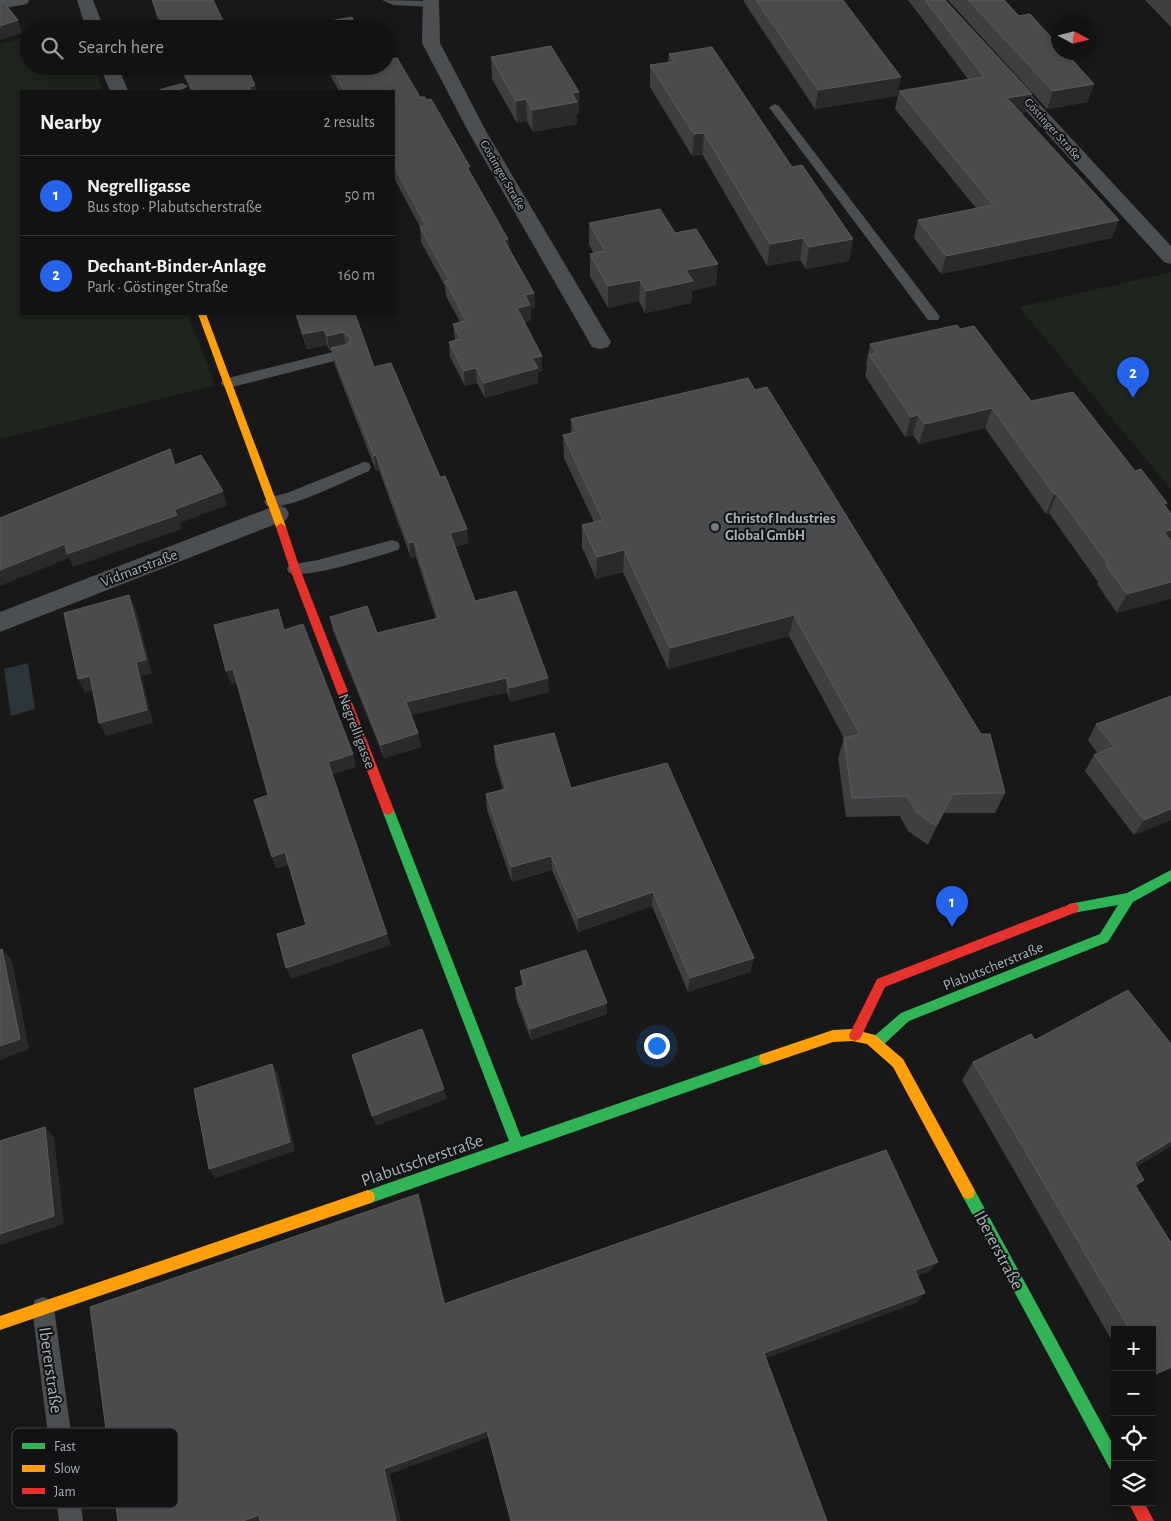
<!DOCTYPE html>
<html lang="en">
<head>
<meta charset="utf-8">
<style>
	:root { --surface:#121212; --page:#1b1b1b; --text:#f1f3f6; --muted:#9c9e9f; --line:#313232; --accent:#2563eb }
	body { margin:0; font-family:"Alegreya Sans",sans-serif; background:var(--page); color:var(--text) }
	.controls { position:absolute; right:15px; bottom:15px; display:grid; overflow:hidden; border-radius:0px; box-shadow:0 2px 8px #0003 }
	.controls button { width:45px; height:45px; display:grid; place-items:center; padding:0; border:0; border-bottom:1px solid var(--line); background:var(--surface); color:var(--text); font:25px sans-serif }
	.compass { position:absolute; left:1051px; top:15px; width:45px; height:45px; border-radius:50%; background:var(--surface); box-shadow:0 2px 8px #0003; rotate:97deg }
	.you { position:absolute; left:656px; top:1045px; width:18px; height:18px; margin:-12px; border:4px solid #fff; border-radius:50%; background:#1a73e8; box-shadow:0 0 0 8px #1a73e833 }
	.badge { display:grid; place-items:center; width:32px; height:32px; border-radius:50%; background:var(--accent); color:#fff; font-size:16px; font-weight:700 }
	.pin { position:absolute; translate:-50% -41px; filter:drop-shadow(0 1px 2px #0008) }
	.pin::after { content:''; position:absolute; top:26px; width:18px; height:15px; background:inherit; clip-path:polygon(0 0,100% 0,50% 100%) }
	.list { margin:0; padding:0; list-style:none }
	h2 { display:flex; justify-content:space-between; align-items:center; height:65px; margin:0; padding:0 20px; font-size:21px }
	h2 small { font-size:16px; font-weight:400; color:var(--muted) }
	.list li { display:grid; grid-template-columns:32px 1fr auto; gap:15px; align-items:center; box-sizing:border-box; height:80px; padding:0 20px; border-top:1px solid var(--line) }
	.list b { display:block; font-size:19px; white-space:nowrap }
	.list p { margin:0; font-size:16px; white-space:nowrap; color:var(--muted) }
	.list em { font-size:16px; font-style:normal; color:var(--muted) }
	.icon { flex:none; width:28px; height:28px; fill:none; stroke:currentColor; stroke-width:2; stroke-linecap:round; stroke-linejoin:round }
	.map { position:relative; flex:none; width:1171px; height:1521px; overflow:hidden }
	.search { position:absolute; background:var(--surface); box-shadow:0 2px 8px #0003; left:20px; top:20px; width:375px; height:55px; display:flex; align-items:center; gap:12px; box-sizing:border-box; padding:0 18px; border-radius:28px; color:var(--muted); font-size:19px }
	.panel { position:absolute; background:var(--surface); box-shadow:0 2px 8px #0003; left:20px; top:90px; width:375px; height:225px; border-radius:0px }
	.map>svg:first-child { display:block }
</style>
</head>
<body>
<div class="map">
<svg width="1171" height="1521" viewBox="0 0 1171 1521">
	<rect width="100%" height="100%" fill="#181818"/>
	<g fill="#1e251d">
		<path d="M29,36V66H94L103,91H21V314H188L215,385L0,439V44Z"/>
		<path d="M1171,272V489L1019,307Z"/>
	</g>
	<path fill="#2a363b" d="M28,663L35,709L11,716L4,669Z"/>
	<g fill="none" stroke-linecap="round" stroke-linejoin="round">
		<g fill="#4c4f51" fill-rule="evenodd">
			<path d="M382,0L431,1L436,4L431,7L393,5Z"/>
			<path d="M182,83L188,86C180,93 168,92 158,91L160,89Z"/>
			<path d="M775,104L779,106L938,314L940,317L938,320H928L771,110L769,108L771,106Z"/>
			<path d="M345,349L350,351L352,354L350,357L228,388L223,386L221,383L223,380L228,378Z"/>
			<path d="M364,462L369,463L371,467L369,471C349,479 286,512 267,506L264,502L267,498L287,493Z"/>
			<path d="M392,540L398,542L400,546L398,550C375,557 309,579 289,573L287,569L289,565L318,560Z"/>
			<path d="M43,1297L51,1300L54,1308L83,1521H59L32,1308L35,1300Z"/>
		</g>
		<g fill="#4c4f51" fill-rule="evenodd">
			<path d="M0,0H29L27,4L0,9Z"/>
			<path d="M77,0H93L104,29H86Z"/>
			<path d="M423,0H439L440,43L486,131L611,342L608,347L600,349L592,347L468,131L422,43Z"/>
			<path d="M100,66H118L128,91H110Z"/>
			<path d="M1003,70L1009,71L1171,246V264L1164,262L997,79L994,75L997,71Z"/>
			<path d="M277,505L286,508L289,514L286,520L0,632V612Z"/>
		</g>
		<g fill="#30b455" fill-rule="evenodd">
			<path d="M388,805L392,807L394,810L521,1137L765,1053L770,1055L771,1059L770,1063L368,1204L363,1202L361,1197L363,1192L509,1141L382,810L384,807Z"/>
			<path d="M1171,870V881L1133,902L1108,942L909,1021L882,1046L877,1048L872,1046L871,1042L872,1038L901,1013L1100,934L1118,905L1073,913L1069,912L1067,908L1069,904L1127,893Z"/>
			<path d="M968,1185L973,1187L1115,1448V1472L1110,1469L963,1197L961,1192L963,1187Z"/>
		</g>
		<g fill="#ff9f0a" fill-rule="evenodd">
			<path d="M198,314H206L286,527L285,530L281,531L276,527Z"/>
			<path d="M852,1029L875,1035L903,1059L973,1187L975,1192L973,1197L968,1199L963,1197L893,1067L867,1044L852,1041L833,1042L765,1065L760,1063L759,1059L760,1055L765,1053L833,1030Z"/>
			<path d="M368,1190L373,1192L375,1197L373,1202L368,1204L0,1330V1316Z"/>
		</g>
		<g fill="#e5322d" fill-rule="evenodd">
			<path d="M281,523L286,527L300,569L394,810L392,813L388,815L384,813L382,810L290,569L276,527Z"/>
			<path d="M1073,903L1077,904L1079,908L1077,912L885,987L860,1039L855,1041L850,1039L849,1035L877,979Z"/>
			<path d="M1128,1502H1144L1154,1521H1138Z"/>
		</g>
	</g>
	<g fill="#3e3f40">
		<path d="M152,0L227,29H162L156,15Z"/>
		<path d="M744,0H843L897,96L815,109L744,2Z"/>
		<path d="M908,0H945L1032,94L1026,112L1021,113L1112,238L941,274L914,238L918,220L976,208L895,109L899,91L968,79Z"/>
		<path d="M948,0H1004L1019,16L1088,102L1047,109Z"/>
		<path d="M1145,0H1171V27Z"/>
		<path d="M669,54L792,167L853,239L849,261L806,269L800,260L767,266L702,154L692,156L650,87V65L668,62Z"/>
		<path d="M491,57L579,92V113L577,114V124L533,132L527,121L517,123L492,79Z"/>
		<path d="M388,59L420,97L470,174L508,239L509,248L534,293L535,308L531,309V320L524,322L542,356V371L538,372V383L485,398L477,383L465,386L450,357L449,342L455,340L453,324L460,322L446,296L445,286L421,242L420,227L394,178V91H339L325,66H386Z"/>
		<path d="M179,66H246L255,85L256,91H190L188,84L187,83Z"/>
		<path d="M589,223L675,233L716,285L692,291L691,303L645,313L639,301L608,308L590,276V254H594L589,245Z"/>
		<path d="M295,314H355L374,367L440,477L467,529L468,543L455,547L475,601L549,692L510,702L507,692L411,715L421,747L384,758L333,631L330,617L377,633L436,619L416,557L411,558L379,470L376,471L334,363L332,350L330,351L327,345L307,349Z"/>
		<path d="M960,329L1031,401L1135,471L1171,514L1117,613L1097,584L1098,582L1049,513L1046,514L985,428L919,444L913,435L905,437L865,376L867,366L866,364L870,344Z"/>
		<path d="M571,419L1005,793L995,813H944L928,845L908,831L900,816L846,817L838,758L844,738L789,636L668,669L623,572L596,579L582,547V525L594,522L564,458L563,435L571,433Z"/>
		<path d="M1096,724L1171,820L1134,835L1085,771L1094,755L1098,754L1088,740Z"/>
		<path d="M494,746L571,788L754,958L750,972L688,992L652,906L578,932L552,870L512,882L487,810L486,794L503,789L495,762Z"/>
		<path d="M520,971L607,1003V1014L531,1040L516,999L515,988L522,985Z"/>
		<path d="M1035,1040L1171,1044V1146L1136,1167L1144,1180L1136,1187L1171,1243V1368L1152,1376V1330H1115V1346L962,1080L973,1062Z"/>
	</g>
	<g fill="#2a2a2b">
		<path d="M18,20L22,33L0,40V26Z"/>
		<path d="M901,77L897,96L815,109L818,90Z"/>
		<path d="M1094,84L1088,102L1047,109L1053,91Z"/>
		<path d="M255,85L256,91H250L249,87Z"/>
		<path d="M579,92V113L577,114V124L533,132L532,110L572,93Z"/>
		<path d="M1032,94L1026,112L1002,116L1007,98Z"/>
		<path d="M526,99L527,121L517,123L516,101Z"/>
		<path d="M704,133L702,154L692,156L694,134Z"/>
		<path d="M1119,220L1112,238L941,274L946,256Z"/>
		<path d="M803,238L800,260L767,266L770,244Z"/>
		<path d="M508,239L509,254L504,240Z"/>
		<path d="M853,239L849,261L806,269L809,247Z"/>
		<path d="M718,264L716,285L692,291L691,303L645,313L646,291L686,270Z"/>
		<path d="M640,280L639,301L608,308V286Z"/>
		<path d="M534,293L535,308L531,309V320L518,323L517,308L525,295Z"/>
		<path d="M324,330L327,345L307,349L303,334Z"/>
		<path d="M343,332L346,347L331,348L332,350L330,351L327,336Z"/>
		<path d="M542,356V371L538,372V383L485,398L484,383L532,358Z"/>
		<path d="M476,368L477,383L465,386L464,371Z"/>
		<path d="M992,408L985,428L919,444L925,424Z"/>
		<path d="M918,415L913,435L905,437L911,417Z"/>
		<path d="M376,455L379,470L376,471L374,456Z"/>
		<path d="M223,491L227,505L180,523L182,529L73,567L69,558L0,586V570L65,544L174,510Z"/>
		<path d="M1054,494H1057L1049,513L1046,514Z"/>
		<path d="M467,529L468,543L452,548L450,533Z"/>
		<path d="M1171,530V547L1164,532Z"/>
		<path d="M414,542L416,557L411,558L409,543Z"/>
		<path d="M624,550L623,572L596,579L597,557Z"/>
		<path d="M1171,582V599L1117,613L1127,594Z"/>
		<path d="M129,595L136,610L152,673L142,676L153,723L106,736L99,723L136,662Z"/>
		<path d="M794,615L789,636L668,669L670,648Z"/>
		<path d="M233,669L238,683L231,684L226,671Z"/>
		<path d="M90,676L97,689L85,693L78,679Z"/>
		<path d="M506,678L507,692L409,716L406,702Z"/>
		<path d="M548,678L549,692L510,702L509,688Z"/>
		<path d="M418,733L421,747L384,758L381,745Z"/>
		<path d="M353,754L356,767L332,775L328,762Z"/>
		<path d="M953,794L944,813L928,845L936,826Z"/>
		<path d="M1171,809V820L1134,835L1144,820Z"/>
		<path d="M285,852L289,865L276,869L272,857Z"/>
		<path d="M551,856L552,870L512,882L511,867Z"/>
		<path d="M653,892L652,906L578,932V918Z"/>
		<path d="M387,934L391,945L291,979L286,968Z"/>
		<path d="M2,949L12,960L29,1049L0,1060Z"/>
		<path d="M754,958L750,972L688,992L690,978Z"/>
		<path d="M607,1003V1014L531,1040L530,1029Z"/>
		<path d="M272,1064L278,1073L295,1151L215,1178L209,1169Z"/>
		<path d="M444,1089L447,1099L376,1126L372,1116Z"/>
		<path d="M45,1127L54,1137L64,1224L0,1245V1234Z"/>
		<path d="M1171,1141V1146L1117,1179L1134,1163Z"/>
		<path d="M1144,1180L1126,1195L1135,1185Z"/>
		<path d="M418,1194L422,1206L448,1313L444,1304Z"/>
		<path d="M938,1262L929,1272L907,1280L915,1270Z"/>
		<path d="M925,1293L916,1303L759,1361L764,1353Z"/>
		<path d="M1171,1367V1368L1152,1376V1375Z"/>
		<path d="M487,1431L490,1437L390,1474L401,1521H396L384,1469Z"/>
		<path d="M259,1515L263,1521H243Z"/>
	</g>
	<g fill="#494b4d" stroke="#585b5e">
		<path d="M0,0H2L18,20L0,26Z"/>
		<path d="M152,0H213L227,29H165Z"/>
		<path d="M756,0H843L901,77L818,90Z"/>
		<path d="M925,0H945L1032,94L1007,98L1119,220L946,256L918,220L993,205L899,91L984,77Z"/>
		<path d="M968,0H1004L1019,16L1030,14L1058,45V52H1065L1094,84L1053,91Z"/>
		<path d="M352,17L355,24L365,22L368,29H311L309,25Z"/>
		<path d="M551,46L579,92L572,93L577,102L532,110L526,99L516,101L491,57Z"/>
		<path d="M712,47L792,167L802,165L853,239L809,247L803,238L770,244L704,133L694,134L650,65L674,62L669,54Z"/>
		<path d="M386,57L388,59L397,58L420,97H425L427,100L431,99L470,167H467L508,239L504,240L534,293L525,295L530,305L517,308L542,356L532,358L538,368L484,383L476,368L464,371L449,342L461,339L453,324L466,321L445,281L449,280L420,227L426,226L394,166V91H344L331,66H386Z"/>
		<path d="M182,66H246L255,85L249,87L251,91H193L185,73L186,70L183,68Z"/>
		<path d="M660,209L675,233L696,229L718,264L686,270L693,281L646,291L640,280L608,286L590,254L605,251L589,223Z"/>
		<path d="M297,314H355L374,367L391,363L440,477L445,476L467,529L450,533L475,601L516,591L548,678L509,688L506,678L406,702L418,733L381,745L330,617L367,606L377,633L439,618L414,542L409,543L376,455L374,456L331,348L348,344L351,338L343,332L327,336L324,330L303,334Z"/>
		<path d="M957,325L960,329L974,326L1031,401L1073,392L1135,471L1141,469L1167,503L1164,504L1171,514V530L1164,532L1171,541V582L1127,594L1106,565L1108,564L1057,494H1054L992,408L925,424L918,415L911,417L869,355L877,353L870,344Z"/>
		<path d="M748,378L755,390L767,387L981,734H990L1005,793L953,794L936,826L916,812L907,796L852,798L844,738L860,734L794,615L670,648L624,550L597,557L582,525L603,520L563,435L577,432L571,419Z"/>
		<path d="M170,449L175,465L201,455L223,491L174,510L177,515L67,554L65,544L0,570V518Z"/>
		<path d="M129,595L146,660L136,662L147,710L99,723L90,676L78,679L64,613Z"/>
		<path d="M278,609L284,630L303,624L353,754L328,762L387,934L286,968L277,934L306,925L285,852L272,857L254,800L268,795L233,669L226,671L214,625Z"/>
		<path d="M1171,696V809L1144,820L1094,755L1114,747L1096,724Z"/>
		<path d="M554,733L571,788L667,763L754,958L690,978L653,892L578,918L551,856L511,867L486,794L506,789L494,746Z"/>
		<path d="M2,949L20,1039L0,1046V950Z"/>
		<path d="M586,950L607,1003L530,1029L515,988L525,985L520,971Z"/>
		<path d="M1128,990L1171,1044V1141L1134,1163L1144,1180L1135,1185L1171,1243V1367L1156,1374L1152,1368V1330H1130L973,1062L1031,1034L1035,1040Z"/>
		<path d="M422,1029L444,1089L372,1116L352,1055Z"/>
		<path d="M272,1064L290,1142L209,1169L194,1089Z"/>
		<path d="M45,1127L54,1216L0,1234V1141Z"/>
		<path d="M886,1150L938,1262L915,1270L925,1293L764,1353L827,1521H511L487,1431L384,1469L396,1521H260L259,1515L243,1521H118L90,1307L418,1194L444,1304Z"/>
	</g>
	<circle fill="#767b81" stroke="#121214" stroke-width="2" cx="715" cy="527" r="5"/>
	<g text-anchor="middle" stroke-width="4" stroke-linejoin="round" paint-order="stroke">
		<g font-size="12" fill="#a8b1ba" stroke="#121214">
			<text transform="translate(1053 129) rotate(48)" y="4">Göstinger Straße</text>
			<text transform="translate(503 175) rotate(60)" y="4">Göstinger Straße</text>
		</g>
		<g font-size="15" font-weight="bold" fill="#a8b1ba" stroke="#121214" text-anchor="start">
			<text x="725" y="523">Christof Industries<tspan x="725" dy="17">Global GmbH</tspan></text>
		</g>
		<g font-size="15" fill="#a8b1ba" stroke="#121214">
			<text transform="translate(139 568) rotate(-21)" y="5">Vidmarstraße</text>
			<text transform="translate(357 731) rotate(69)" y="5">Negrelligasse</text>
			<text transform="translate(993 966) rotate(-22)" y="5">Plabutscherstraße</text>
		</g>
		<g font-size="18" fill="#a8b1ba" stroke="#121214">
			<text transform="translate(422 1160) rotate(-19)" y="6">Plabutscherstraße</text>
			<text transform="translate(999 1250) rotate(62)" y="6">Ibererstraße</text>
			<text transform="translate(51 1370) rotate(82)" y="6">Ibererstraße</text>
		</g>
	</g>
	<rect x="12" y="1428" width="166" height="80" rx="8" fill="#121214" stroke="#3f4246" stroke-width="1"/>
	<rect x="22" y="1443" width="23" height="6" fill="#30b455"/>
	<rect x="22" y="1465" width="23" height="7" fill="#ff9f0a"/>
	<rect x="22" y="1488" width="23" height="6" fill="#e5322d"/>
	<g font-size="14" fill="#a8b1ba">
		<text x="54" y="1451">Fast</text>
		<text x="54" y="1473">Slow</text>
		<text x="54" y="1496">Jam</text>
	</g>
</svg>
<div class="controls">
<button>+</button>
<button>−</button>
<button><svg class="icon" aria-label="locate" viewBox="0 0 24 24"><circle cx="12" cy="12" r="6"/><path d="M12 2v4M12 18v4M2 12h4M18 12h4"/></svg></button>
<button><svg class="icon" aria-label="layers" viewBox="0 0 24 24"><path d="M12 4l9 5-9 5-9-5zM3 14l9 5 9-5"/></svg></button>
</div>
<svg class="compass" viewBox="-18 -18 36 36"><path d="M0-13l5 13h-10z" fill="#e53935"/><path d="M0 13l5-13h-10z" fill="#9c9e9f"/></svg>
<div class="you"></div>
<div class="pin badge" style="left:952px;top:927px">1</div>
<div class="pin badge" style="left:1133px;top:398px">2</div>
<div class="search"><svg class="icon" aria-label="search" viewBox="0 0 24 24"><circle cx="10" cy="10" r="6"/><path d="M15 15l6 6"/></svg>Search here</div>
<section class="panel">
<h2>Nearby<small>2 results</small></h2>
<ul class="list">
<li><span class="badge">1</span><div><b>Negrelligasse</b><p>Bus stop · Plabutscherstraße</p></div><em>50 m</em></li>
<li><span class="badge">2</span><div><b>Dechant-Binder-Anlage</b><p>Park · Göstinger Straße</p></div><em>160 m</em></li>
</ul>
</section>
</div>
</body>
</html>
